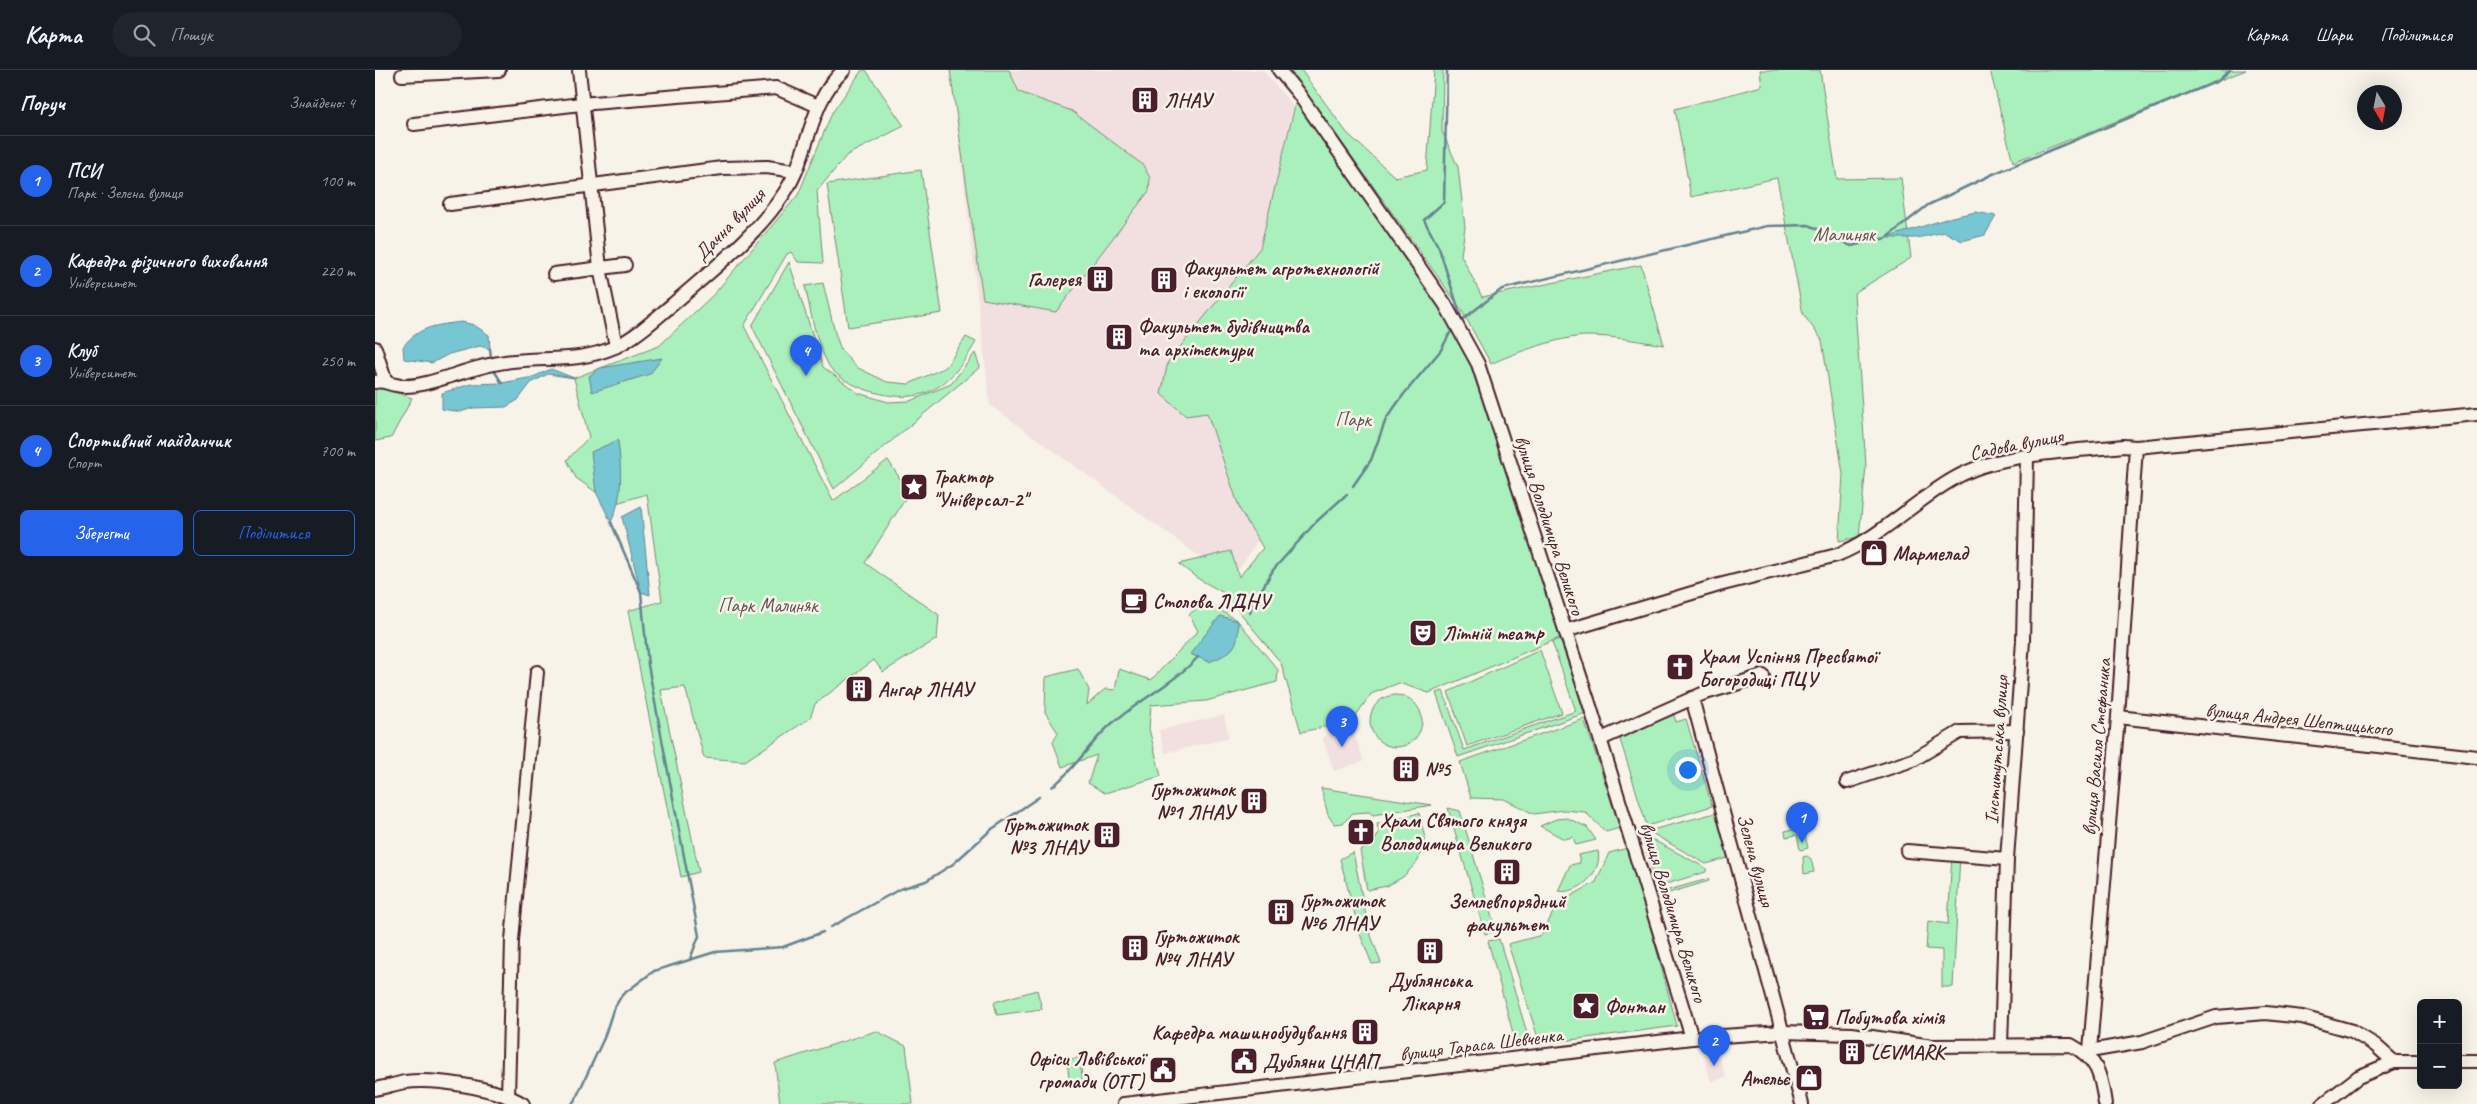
<!DOCTYPE html>
<html lang="uk">
<head>
<meta charset="utf-8">
<style>
	:root { --surface:#171b24; --page:#20242c; --text:#f1f3f6; --muted:#9ea1a6; --line:#363941; --accent:#2563eb }
	body { margin:0; font-family:Caveat,sans-serif; background:var(--page); color:var(--text) }
	.controls { position:absolute; right:15px; bottom:15px; display:grid; overflow:hidden; border-radius:8px; box-shadow:0 5px 20px #0002 }
	.controls button { width:45px; height:45px; display:grid; place-items:center; padding:0; border:0; border-bottom:1px solid var(--line); background:var(--surface); color:var(--text); font:25px sans-serif }
	.compass { position:absolute; left:1982px; top:15px; width:45px; height:45px; border-radius:50%; background:var(--surface); box-shadow:0 5px 20px #0002; rotate:170deg }
	.you { position:absolute; left:1312px; top:699px; width:18px; height:18px; margin:-12px; border:4px solid #fff; border-radius:50%; background:#1a73e8; box-shadow:0 0 0 8px #1a73e833 }
	.badge { display:grid; place-items:center; width:32px; height:32px; border-radius:50%; background:var(--accent); color:#fff; font-size:16px; font-weight:700 }
	.pin { position:absolute; translate:-50% -41px; filter:drop-shadow(0 1px 2px #0008) }
	.pin::after { content:''; position:absolute; top:26px; width:18px; height:15px; background:inherit; clip-path:polygon(0 0,100% 0,50% 100%) }
	.list { margin:0; padding:0; list-style:none }
	h2 { display:flex; justify-content:space-between; align-items:center; height:65px; margin:0; padding:0 20px; font-size:21px }
	h2 small { font-size:16px; font-weight:400; color:var(--muted) }
	.list li { display:grid; grid-template-columns:32px 1fr auto; gap:15px; align-items:center; box-sizing:border-box; height:90px; padding:0 20px; border-top:1px solid var(--line) }
	.list b { display:block; font-size:19px; white-space:nowrap }
	.list p { margin:0; font-size:16px; white-space:nowrap; color:var(--muted) }
	.list em { font-size:16px; font-style:normal; color:var(--muted) }
	.actions { display:flex; gap:10px; padding:15px 20px }
	.actions a { flex:1; padding:11px 0; border:1px solid var(--accent); border-radius:8px; text-align:center; font-size:18px; color:var(--accent) }
	.actions .main { background:var(--accent); color:#fff }
	.icon { flex:none; width:28px; height:28px; fill:none; stroke:currentColor; stroke-width:2; stroke-linecap:round; stroke-linejoin:round }
	.map { position:relative; flex:none; width:2102px; height:1034px; overflow:hidden }
	header { display:flex; align-items:center; gap:30px; box-sizing:border-box; height:70px; padding:0 25px; background:var(--surface); border-bottom:1px solid var(--line) }
	header strong { font-size:24px }
	nav { display:flex; gap:28px; margin-inline-start:auto; font-size:18px }
	.search { width:350px; height:45px; background:var(--page); display:flex; align-items:center; gap:12px; box-sizing:border-box; padding:0 18px; border-radius:28px; color:var(--muted); font-size:19px }
	main { display:flex }
	aside { flex:1; background:var(--surface) }
	.map>svg:first-child { display:block }
</style>
</head>
<body>
<header>
<strong>Карта</strong>
<div class="search"><svg class="icon" aria-label="search" viewBox="0 0 24 24"><circle cx="10" cy="10" r="6"/><path d="M15 15l6 6"/></svg>Пошук</div>
<nav><a>Карта</a><a>Шари</a><a>Поділитися</a></nav>
</header>
<main>
<aside>
<h2>Поруч<small>Знайдено: 4</small></h2>
<ul class="list">
<li><span class="badge">1</span><div><b>ПСИ</b><p>Парк · Зелена вулиця</p></div><em>100 m</em></li>
<li><span class="badge">2</span><div><b>Кафедра фізичного виховання</b><p>Університет</p></div><em>220 m</em></li>
<li><span class="badge">3</span><div><b>Клуб</b><p>Університет</p></div><em>250 m</em></li>
<li><span class="badge">4</span><div><b>Спортивний майданчик</b><p>Спорт</p></div><em>700 m</em></li>
</ul>
<div class="actions"><a class="main">Зберегти</a><a>Поділитися</a></div>
</aside>
<div class="map">
<svg width="2102" height="1034" viewBox="0 0 2102 1034">
	<rect width="100%" height="100%" fill="#f7f3e8"/>
	<filter id="ink" filterUnits="userSpaceOnUse"><feTurbulence type="fractalNoise" baseFrequency=".02" numOctaves="2"/><feDisplacementMap in="SourceGraphic" scale="10" xChannelSelector="R" yChannelSelector="G"/><feConvolveMatrix kernelMatrix="1 2 1 2 8 2 1 2 1" color-interpolation-filters="sRGB"/></filter>
	<g filter="url(#ink)">
		<g fill="#f2e0e1">
			<path d="M576,0H888L918,36L887,182L937,387L857,510L615,335Z"/>
			<path d="M849,645L854,668L790,683L784,660Z"/>
			<path d="M977,657L989,691L959,701L947,667Z"/>
			<path d="M1342,979L1351,1007L1336,1012L1328,984Z"/>
		</g>
		<g fill="#aaf0bc" stroke="#7a8874">
			<path d="M487,0H491L529,56L472,85L442,121L448,193L423,192L416,182L412,184L369,256L458,431L513,390L534,423L490,493L564,545L562,569L508,602L499,590L440,634L435,648L370,691L329,688L310,617L286,620L324,802L306,807L253,541L287,531L272,424L238,434L201,408L192,390L214,367L199,308L284,276L339,224L423,125L457,43Z"/>
			<path d="M575,0H634L644,22L697,41L768,95L775,108L774,121L681,242L608,229Z"/>
			<path d="M915,0H926L972,63L1020,107L1052,100L1059,0H1068L1067,61L1083,97L1090,157L1086,185L1107,227L1266,195L1289,275C1263,271 1238,266 1212,266C1188,266 1138,283 1116,294L1086,239Z"/>
			<path d="M1385,0H1445L1462,109L1526,108L1536,188L1479,223L1491,396L1484,467L1464,471L1468,404L1447,270L1428,244L1402,108L1316,127L1300,39L1387,16Z"/>
			<path d="M1615,0H1871L1638,92Z"/>
			<path d="M923,23L1103,294L1191,565L1054,623L1024,613L996,624L977,651L926,662L906,593L849,523L822,508L804,494L856,481L864,507L888,478L865,440L832,343L811,346L786,324L793,292L885,178Z"/>
			<path d="M546,100L567,243L473,257L452,114Z"/>
			<path d="M414,192L448,297L483,323L513,332L535,331L576,314L600,283L605,297L459,419L377,256Z"/>
			<path d="M448,213L460,263L466,280L481,297L512,312L534,314L571,297L591,267L601,272C573,320 547,337 492,320C480,316 461,307 454,296C440,271 436,242 430,216Z"/>
			<path d="M7,317L37,328L16,368L0,371V319Z"/>
			<path d="M832,532L863,551L903,600L902,612L831,631L776,635L774,659L786,706L730,723L713,713L722,685L687,697L678,672L683,663L670,642L671,607L703,599L714,620L712,635L730,619L740,620L744,599L776,610L823,561L814,544Z"/>
			<path d="M1185,569L1211,643L1083,687L1061,623L1068,621L1089,680L1201,641L1177,572Z"/>
			<path d="M1165,580L1187,643L1092,676L1073,622Z"/>
			<circle cx="1021" cy="651" r="26"/>
			<path d="M1297,640L1301,652L1311,649L1337,736L1272,756L1243,663Z"/>
			<path d="M1209,649L1245,758L1231,762L1210,742L1189,740L1159,744L1129,729L1096,728L1085,692Z"/>
			<path d="M946,718L1057,735L998,745L994,742L978,743L968,753L959,754L953,745Z"/>
			<path d="M1073,738L1085,741L1121,861L1110,864Z"/>
			<path d="M1344,742L1356,787L1331,794L1273,761Z"/>
			<path d="M1044,743L1050,768L1043,791L1028,807L1012,816L992,820L985,780L998,775L1004,762L1002,754Z"/>
			<path d="M1192,748L1212,757L1221,770L1201,775L1198,767L1189,769L1165,756L1181,749Z"/>
			<path d="M1428,757L1433,778L1425,780L1422,765L1411,767L1410,761Z"/>
			<path d="M1267,764L1331,798V802L1281,817Z"/>
			<path d="M1253,778L1256,784L1302,956L1165,974L1133,874L1167,865L1182,834L1221,812L1234,783Z"/>
			<path d="M1223,781C1228,802 1204,825 1183,821L1195,795L1205,793L1203,785Z"/>
			<path d="M978,782L994,860L1006,893L997,894L985,864L965,789Z"/>
			<path d="M1577,784L1585,785L1578,917H1567V880L1551,879L1553,851L1573,854Z"/>
			<path d="M1432,786L1436,789L1439,802L1429,804L1428,787Z"/>
			<path d="M1333,809L1334,811L1284,826L1283,823Z"/>
			<path d="M1124,869L1155,973L1141,974L1113,871Z"/>
			<path d="M662,920L667,939L622,945L619,932Z"/>
			<path d="M501,961L531,976L538,1034H405L400,993Z"/>
			<path d="M705,988L708,1016L695,1018L692,989Z"/>
		</g>
		<g fill="#77c6d3" stroke="#658390">
			<path d="M1601,142L1621,146L1610,165L1587,171L1570,162L1542,168H1511L1577,147Z"/>
			<path d="M87,252L99,255L114,265L115,279L105,276L74,284L57,293L29,289L28,277C43,256 63,255 87,252Z"/>
			<path d="M287,288L275,304L217,322L214,306L225,298Z"/>
			<path d="M176,299L199,308L173,304L156,313L143,330L131,337L98,338L85,342L67,339V323L96,314L127,313L158,307Z"/>
			<path d="M243,370C246,398 249,426 236,452L221,422L216,382Z"/>
			<path d="M266,437L275,525L266,522L247,447Z"/>
			<path d="M845,546L863,551C865,577 857,583 834,592L815,584Z"/>
		</g>
		<g fill="none" stroke-linecap="round" stroke-linejoin="round">
			<g stroke="#658390" stroke-width="2.5">
				<path d="M1072,0L1069,132L1049,150L1064,178L1087,250L1127,219L1392,156L1434,155L1476,176L1511,168L1553,135L1618,104L1843,11L1855,0"/>
				<path d="M115,279L116,287"/>
				<path d="M120,302L127,313"/>
				<path d="M978,416L996,390L1011,349L1029,324L1066,280L1076,261"/>
				<path d="M236,452L266,522L273,595L324,866L315,889"/>
				<path d="M875,543L879,525L887,519L898,500L941,452L972,424"/>
				<path d="M677,717C699,700 712,677 732,658C760,632 796,616 823,587"/>
				<path d="M456,857L525,819L551,811L578,794L617,759L664,727"/>
				<path d="M197,1034L201,1028L229,968L238,940L247,925L279,901L340,882L408,877L448,862"/>
			</g>
			<defs>
				<g id="minor">
					<path d="M204,0L225,198L241,276"/>
					<path d="M904,0L923,23L1070,234L1103,294L1215,636L1317,968"/>
					<path d="M27,5L124,0"/>
					<path d="M39,54L206,34L401,18L443,36"/>
					<path d="M75,134L347,98L392,97L419,101"/>
					<path d="M179,204L250,195"/>
					<path d="M0,278L10,310"/>
					<path d="M0,312C10,310 12,314 21,315C29,317 43,315 51,313C76,307 99,297 124,293C165,285 198,295 240,277C261,267 280,249 298,234C337,200 382,165 410,122C435,84 433,32 469,0"/>
					<path d="M1190,561L1344,515L1462,485C1505,468 1539,431 1580,408C1626,382 1696,382 1748,376L1761,377L2102,344"/>
					<path d="M1317,628L1427,1034"/>
					<path d="M1743,647L2102,687"/>
					<path d="M1226,669L1327,624L1388,606"/>
					<path d="M1472,712L1538,690L1585,662L1642,661"/>
					<path d="M1532,781L1632,789"/>
					<path d="M1626,975L1632,789L1648,571L1652,388"/>
					<path d="M1715,980L1743,647L1761,377"/>
					<path d="M1709,982L1767,972L1841,947L1891,943L1927,947L1977,961L2000,975L2019,992H2046"/>
					<path d="M2083,991H2102"/>
					<path d="M0,1019C10,1017 20,1014 30,1012C60,1008 122,1018 148,1034"/>
					<path d="M133,1027L137,870L162,602"/>
					<path d="M749,1034L1317,968L1408,962L1477,964L1557,976L1696,975C1723,989 1726,1005 1730,1034"/>
					<path d="M1948,1034L1983,1007L2019,992"/>
				</g>
			</defs>
			<use href="#minor" stroke="#4a1f2b" stroke-width="16"/>
			<use href="#minor" stroke="#f7f3e8" stroke-width="12"/>
		</g>
	</g>
	<defs>
		<symbol id="building-square" viewBox="-11 -11 22 22"><rect x="-9" y="-9" width="18" height="18" rx="4" fill="#4a1f2b" stroke="#f7f3e8"/><path d="M-4-6H4V6H1V3H-1V6H-4ZM-2.5-4.3h1.7v1.8h-1.7ZM.8-4.3h1.7v1.8H.8ZM-2.5-1h1.7V.8h-1.7ZM.8-1h1.7V.8H.8Z" fill="#fff"/></symbol>
		<symbol id="sight-square" viewBox="-11 -11 22 22"><rect x="-9" y="-9" width="18" height="18" rx="4" fill="#4a1f2b" stroke="#f7f3e8"/><path d="M0-6L1.8-2.2L6-1.7L2.9 1.2L3.7 5.4L0 3.3L-3.7 5.4L-2.9 1.2L-6-1.7L-1.8-2.2Z" fill="#fff"/></symbol>
		<symbol id="shop-square" viewBox="-11 -11 22 22"><rect x="-9" y="-9" width="18" height="18" rx="4" fill="#4a1f2b" stroke="#f7f3e8"/><path d="M-5-2.5h2.3a2.7 3.5 0 0 1 5.4 0H5L5.5 6h-11ZM-1.5-2.5h3a1.5 2.3 0 0 0-3 0Z" fill="#fff"/></symbol>
		<symbol id="cafe-square" viewBox="-11 -11 22 22"><rect x="-9" y="-9" width="18" height="18" rx="4" fill="#4a1f2b" stroke="#f7f3e8"/><path d="M-5.5-4.5H6V0H3Q3 3.5 0 3.5H-2.5Q-5.5 3.5-5.5 0ZM3-3.2v2h1.7v-2ZM-6 4.5H4V6H-6Z" fill="#fff"/></symbol>
		<symbol id="theatre-square" viewBox="-11 -11 22 22"><rect x="-9" y="-9" width="18" height="18" rx="4" fill="#4a1f2b" stroke="#f7f3e8"/><path d="M-5-5.5Q0-4 5-5.5V0Q5 5 0 6Q-5 5-5 0ZM-3.3-2.5H-1v1.5H-3.3ZM1-2.5H3.3v1.5H1ZM-2.8 1Q0 5.5 2.8 1Z" fill="#fff"/></symbol>
		<symbol id="church-square" viewBox="-11 -11 22 22"><rect x="-9" y="-9" width="18" height="18" rx="4" fill="#4a1f2b" stroke="#f7f3e8"/><path d="M-1.2-6h2.4v3.5h3.3v2.4h-3.3V6h-2.4V-.1h-3.3v-2.4h3.3Z" fill="#fff"/></symbol>
		<symbol id="supermarket-square" viewBox="-11 -11 22 22"><rect x="-9" y="-9" width="18" height="18" rx="4" fill="#4a1f2b" stroke="#f7f3e8"/><path d="M-6-5.5h2.5l.6 2H6L4.5 2H-2.5L-4.4-4H-6ZM-1.5 3.2a1.3 1.3 0 1 0 .1 0ZM3 3.2a1.3 1.3 0 1 0 .1 0Z" fill="#fff"/></symbol>
		<symbol id="civic-square" viewBox="-11 -11 22 22"><rect x="-9" y="-9" width="18" height="18" rx="4" fill="#4a1f2b" stroke="#f7f3e8"/><path d="M-.6-6.5H3V-4.5H.6V-3L4-1V1h2V6H-6V1h2V-1L-.6-3ZM-1.2 2.5V6h2.4V2.5Z" fill="#fff"/></symbol>
	</defs>
	<g fill-rule="evenodd">
		<use href="#building-square" x="754" y="14" width="32" height="32"/>
		<use href="#building-square" x="709" y="193" width="32" height="32"/>
		<use href="#building-square" x="773" y="194" width="32" height="32"/>
		<use href="#building-square" x="728" y="251" width="32" height="32"/>
		<use href="#sight-square" x="523" y="401" width="32" height="32"/>
		<use href="#shop-square" x="1483" y="467" width="32" height="32"/>
		<use href="#cafe-square" x="743" y="515" width="32" height="32"/>
		<use href="#theatre-square" x="1032" y="547" width="32" height="32"/>
		<use href="#church-square" x="1289" y="581" width="32" height="32"/>
		<use href="#building-square" x="468" y="603" width="32" height="32"/>
		<use href="#building-square" x="1015" y="683" width="32" height="32"/>
		<use href="#building-square" x="863" y="715" width="32" height="32"/>
		<use href="#church-square" x="970" y="746" width="32" height="32"/>
		<use href="#building-square" x="716" y="749" width="32" height="32"/>
		<use href="#building-square" x="1116" y="786" width="32" height="32"/>
		<use href="#building-square" x="890" y="826" width="32" height="32"/>
		<use href="#building-square" x="744" y="862" width="32" height="32"/>
		<use href="#building-square" x="1039" y="865" width="32" height="32"/>
		<use href="#sight-square" x="1195" y="920" width="32" height="32"/>
		<use href="#supermarket-square" x="1425" y="931" width="32" height="32"/>
		<use href="#building-square" x="974" y="946" width="32" height="32"/>
		<use href="#building-square" x="1461" y="966" width="32" height="32"/>
		<use href="#civic-square" x="853" y="975" width="32" height="32"/>
		<use href="#civic-square" x="772" y="984" width="32" height="32"/>
		<use href="#shop-square" x="1418" y="992" width="32" height="32"/>
	</g>
	<g text-anchor="middle" stroke-width="5" stroke-linejoin="round" paint-order="stroke">
		<g font-size="20" font-weight="bold" fill="#4a1f2b" stroke="#f7f3e8" text-anchor="start">
			<text x="789" y="37">ЛНАУ</text>
			<text x="808" y="205">Факультет агротехнологій<tspan x="808" dy="23">і екології</tspan></text>
			<text x="706" y="216" text-anchor="end">Галерея</text>
			<text x="763" y="263">Факультет будівництва<tspan x="763" dy="23">та архітектури</tspan></text>
			<text x="558" y="413">Трактор<tspan x="558" dy="23">"Універсал-2"</tspan></text>
			<text x="1518" y="490">Мармелад</text>
			<text x="778" y="538">Столова ЛДНУ</text>
			<text x="1067" y="570">Літній театр</text>
			<text x="1324" y="593">Храм Успіння Пресвятої<tspan x="1324" dy="23">Богородиці ПЦУ</tspan></text>
			<text x="503" y="626">Ангар ЛНАУ</text>
			<text x="1050" y="706">№5</text>
			<text x="860" y="726" text-anchor="end">Гуртожиток<tspan x="860" dy="23">№1 ЛНАУ</tspan></text>
			<text x="1005" y="757">Храм Святого князя<tspan x="1005" dy="23">Володимира Великого</tspan></text>
			<text x="713" y="761" text-anchor="end">Гуртожиток<tspan x="713" dy="23">№3 ЛНАУ</tspan></text>
			<text x="925" y="837">Гуртожиток<tspan x="925" dy="23">№6 ЛНАУ</tspan></text>
			<text x="1132" y="838" text-anchor="middle">Землевпорядний<tspan x="1132" dy="23">факультет</tspan></text>
			<text x="779" y="873">Гуртожиток<tspan x="779" dy="23">№4 ЛНАУ</tspan></text>
			<text x="1055" y="917" text-anchor="middle">Дублянська<tspan x="1055" dy="23">Лікарня</tspan></text>
			<text x="1230" y="943">Фонтан</text>
			<text x="1460" y="954">Побутова хімія</text>
			<text x="971" y="969" text-anchor="end">Кафедра машинобудування</text>
			<text x="1496" y="989">LEVMARK</text>
			<text x="769" y="995" text-anchor="end">Офіси Львівської<tspan x="769" dy="23">громади (ОТГ)</tspan></text>
			<text x="888" y="998">Дубляни ЦНАП</text>
			<text x="1415" y="1015" text-anchor="end">Ательє</text>
		</g>
		<g font-size="20" fill="#4a1f2b" stroke="#f7f3e8">
			<text transform="translate(354 154) rotate(-46)" y="7">Дачна вулиця</text>
			<text transform="translate(1641 374) rotate(-11)" y="7">Садова вулиця</text>
			<text transform="translate(1175 455) rotate(72)" y="7">вулиця Володимира Великого</text>
			<text transform="translate(1924 649) rotate(6)" y="7">вулиця Андрея Шептицького</text>
			<text transform="translate(1721 677) rotate(-85)" y="7">вулиця Василя Стефаника</text>
			<text transform="translate(1621 680) rotate(-86)" y="7">Інститутська вулиця</text>
			<text transform="translate(1381 790) rotate(75)" y="7">Зелена вулиця</text>
			<text transform="translate(1299 842) rotate(73)" y="7">вулиця Володимира Великого</text>
			<text transform="translate(1106 974) rotate(-7)" y="7">вулиця Тараса Шевченка</text>
		</g>
		<g font-size="20" fill="#62534f" stroke="#f7f3e8">
			<text x="1469" y="171">Малиняк</text>
			<text x="978" y="356">Парк</text>
			<text x="393" y="542">Парк Малиняк</text>
		</g>
	</g>
</svg>
<div class="controls">
<button>+</button>
<button>−</button>
</div>
<svg class="compass" viewBox="-18 -18 36 36"><path d="M0-13l5 13h-10z" fill="#e53935"/><path d="M0 13l5-13h-10z" fill="#9ea1a6"/></svg>
<div class="you"></div>
<div class="pin badge" style="left:1427px;top:773px">1</div>
<div class="pin badge" style="left:1339px;top:996px">2</div>
<div class="pin badge" style="left:967px;top:677px">3</div>
<div class="pin badge" style="left:431px;top:306px">4</div>
</div>
</main>
</body>
</html>
